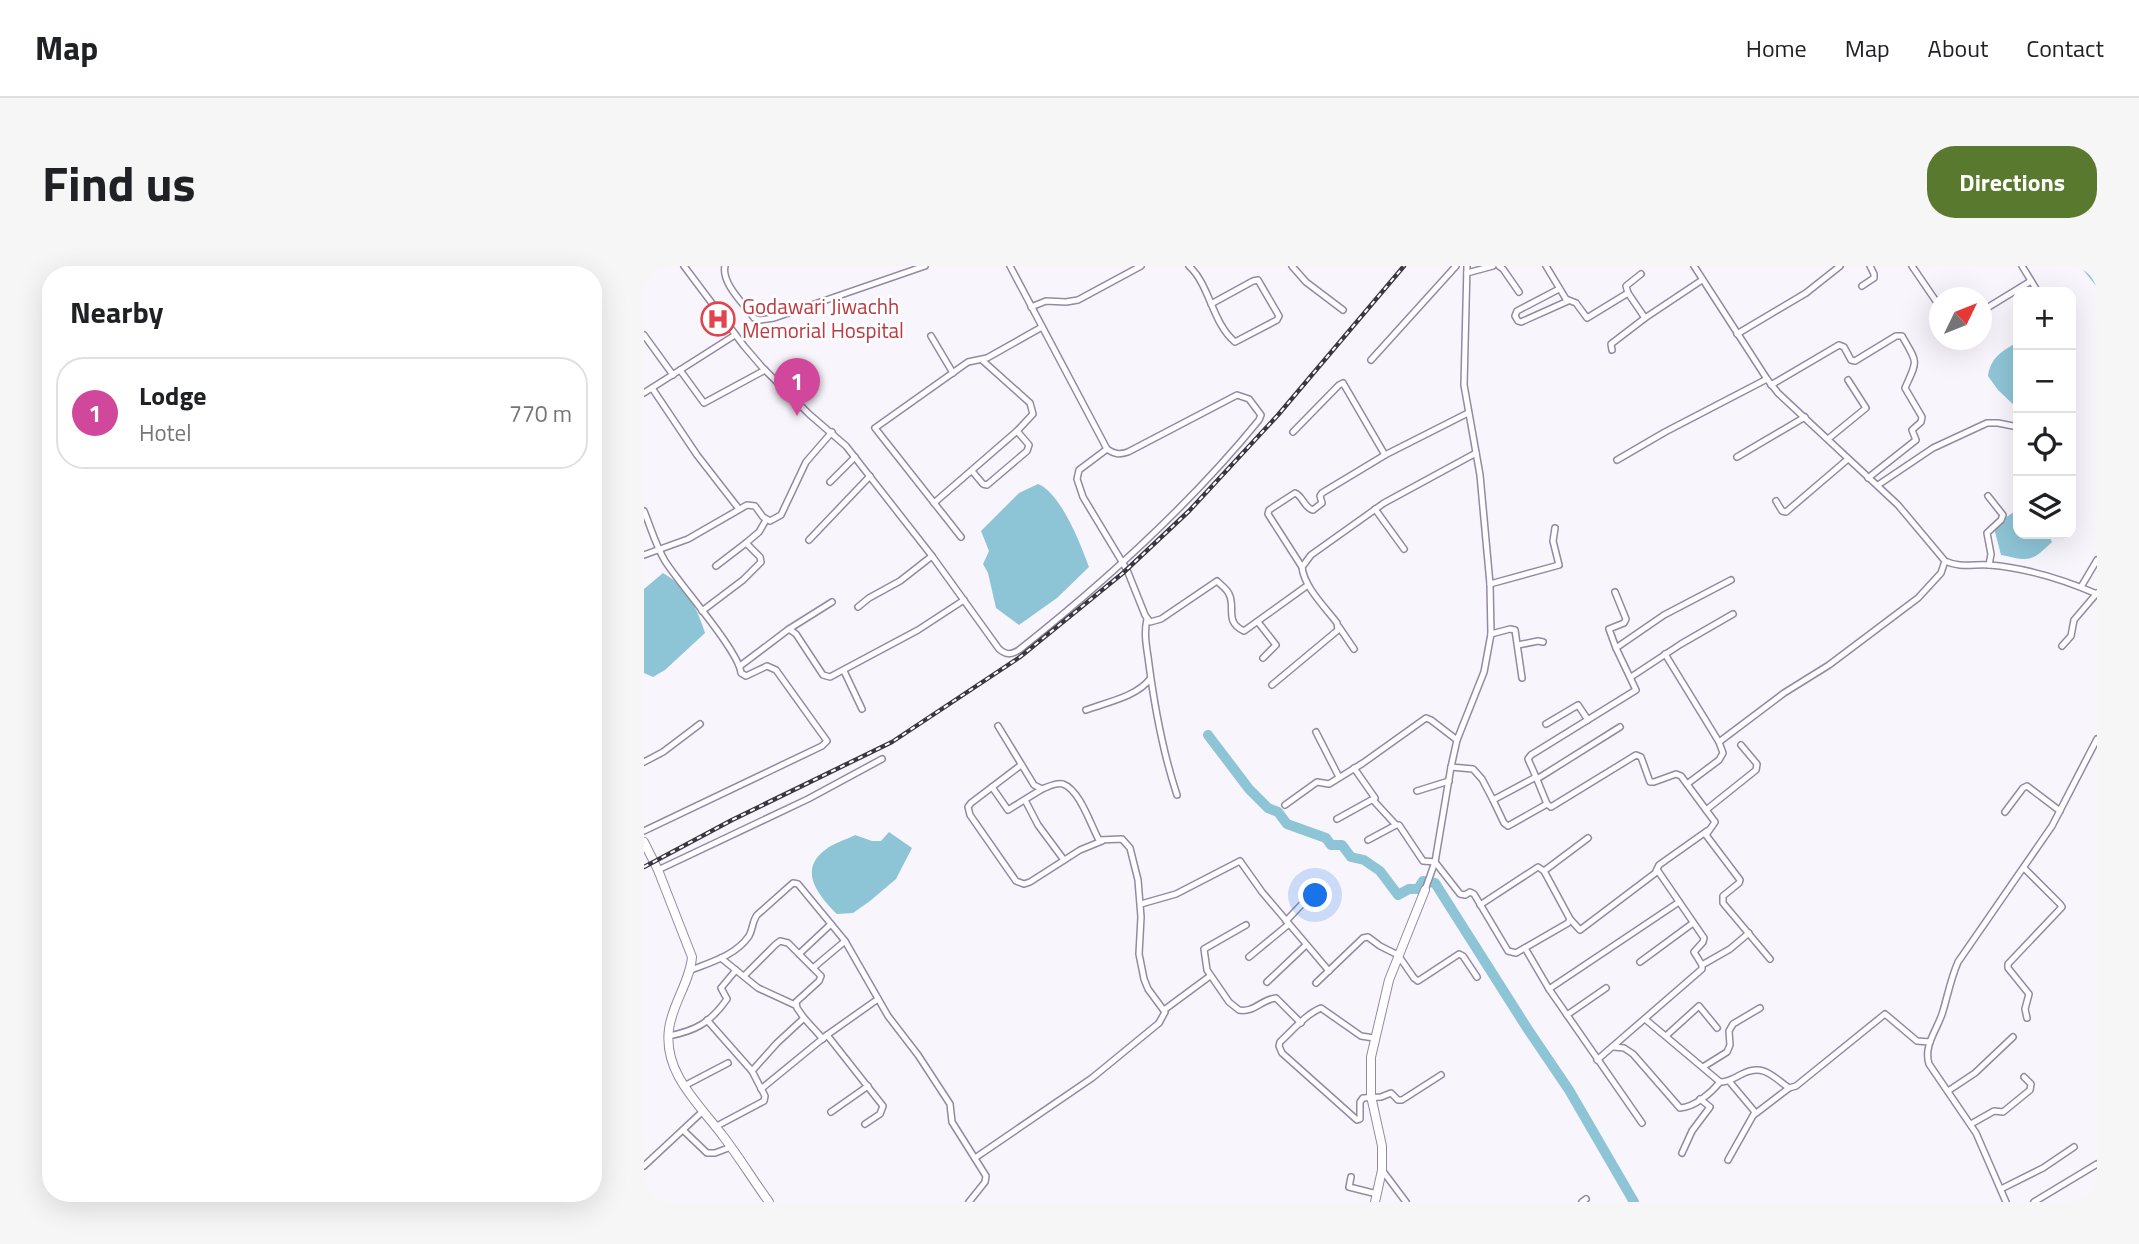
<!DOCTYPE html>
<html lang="en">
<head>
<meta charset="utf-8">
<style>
	:root { --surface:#fff; --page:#f6f6f6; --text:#202124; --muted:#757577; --line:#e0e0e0; --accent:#59792f }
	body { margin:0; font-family:"Titillium Web",sans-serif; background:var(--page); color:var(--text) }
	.controls { position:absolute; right:21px; top:21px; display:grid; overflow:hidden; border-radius:14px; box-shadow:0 7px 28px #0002 }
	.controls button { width:63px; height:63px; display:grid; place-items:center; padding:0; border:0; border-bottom:2px solid var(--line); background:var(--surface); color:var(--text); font:35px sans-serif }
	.compass { position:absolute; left:1285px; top:21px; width:63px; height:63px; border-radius:50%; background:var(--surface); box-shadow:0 7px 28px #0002; rotate:47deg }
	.you { position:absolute; left:672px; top:630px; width:24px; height:24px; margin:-18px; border:5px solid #fff; border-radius:50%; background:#1a73e8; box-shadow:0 0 0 10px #1a73e833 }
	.badge { display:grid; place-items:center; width:46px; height:46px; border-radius:50%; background:var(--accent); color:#fff; font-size:23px; font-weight:700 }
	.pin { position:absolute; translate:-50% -58px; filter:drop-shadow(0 2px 4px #0008) }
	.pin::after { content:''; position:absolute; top:37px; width:24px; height:21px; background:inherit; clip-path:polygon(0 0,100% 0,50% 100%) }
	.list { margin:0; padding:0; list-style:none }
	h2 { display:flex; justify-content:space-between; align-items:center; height:91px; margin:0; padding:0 28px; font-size:30px }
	h2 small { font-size:23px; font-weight:400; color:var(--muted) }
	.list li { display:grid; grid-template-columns:46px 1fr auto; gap:21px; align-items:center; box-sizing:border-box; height:112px; margin:0 14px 14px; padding:0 14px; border:2px solid var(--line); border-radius:28px }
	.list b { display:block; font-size:26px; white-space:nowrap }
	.list p { margin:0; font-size:23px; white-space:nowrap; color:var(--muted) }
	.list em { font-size:23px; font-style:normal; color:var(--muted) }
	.icon { flex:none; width:38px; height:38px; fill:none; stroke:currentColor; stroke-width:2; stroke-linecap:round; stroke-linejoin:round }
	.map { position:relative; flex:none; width:1453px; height:936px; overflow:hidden; border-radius:28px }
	header { display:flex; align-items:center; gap:42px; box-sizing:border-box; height:98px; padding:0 35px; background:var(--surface); border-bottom:2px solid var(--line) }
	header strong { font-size:33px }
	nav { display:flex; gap:38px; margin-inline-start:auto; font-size:24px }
	.intro { display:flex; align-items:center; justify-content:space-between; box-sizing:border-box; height:168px; padding:0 42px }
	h1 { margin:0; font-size:49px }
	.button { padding:18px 32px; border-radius:28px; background:var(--accent); color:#fff; font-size:24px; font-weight:700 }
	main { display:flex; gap:42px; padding:0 42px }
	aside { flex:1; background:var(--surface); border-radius:28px; box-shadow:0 7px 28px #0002 }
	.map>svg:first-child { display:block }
</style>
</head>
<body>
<header>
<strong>Map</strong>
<nav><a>Home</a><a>Map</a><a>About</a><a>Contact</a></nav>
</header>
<div class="intro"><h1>Find us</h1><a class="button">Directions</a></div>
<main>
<aside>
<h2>Nearby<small></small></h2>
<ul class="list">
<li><span class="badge" style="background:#d1479c">1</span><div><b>Lodge</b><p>Hotel</p></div><em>770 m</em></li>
</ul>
</aside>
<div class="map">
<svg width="1453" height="936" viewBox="0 0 1453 936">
	<rect width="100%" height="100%" fill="#f8f6fc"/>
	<g fill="#8ec5d6">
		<path d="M1436,0H1453V21Z"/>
		<path d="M1374,76V143L1354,124L1344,110C1347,91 1358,85 1374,76Z"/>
		<path d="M394,218C417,227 437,279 445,301L413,332L375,359L352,342L344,307L339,298L345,285L337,265L375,227Z"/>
		<path d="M1374,243V268H1404L1408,276C1386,297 1386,295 1357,289L1350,262L1354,257Z"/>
		<path d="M19,307C43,321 53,342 61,367L21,404L9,411L0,407V323Z"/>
		<path d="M245,566L268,582L252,613L226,635L209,647L193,648C176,631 153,605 181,584C189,577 202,574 211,569L228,575H237Z"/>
	</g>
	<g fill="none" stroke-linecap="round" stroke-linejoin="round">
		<path stroke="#8ec5d6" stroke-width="10" d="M564,469L605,523L624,542L634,546L643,558L682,572L687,579H698L707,591L720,594L736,605L754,629L765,623H774L779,615L791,617L883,762L925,824L990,936"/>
		<defs>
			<g id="street">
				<path d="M40,0L100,80L118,101L165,148L202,180L288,290L355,383C362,389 367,389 375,384C462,315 545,240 615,154L617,149L605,133L593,129L484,186C475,189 470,188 463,183L366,0"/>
				<path d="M81,0C77,17 100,38 110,52L116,54L130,52L281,0"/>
				<path d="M545,0C566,19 568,57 591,76L633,54L635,50L614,14L609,15L567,38"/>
				<path d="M648,0L662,16L699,44"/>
				<path d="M855,0L859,3L875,26"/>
				<path d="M902,0L922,33L932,37L943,52L984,27L1001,52L1058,14"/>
				<path d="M1050,0L1123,113L1134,127L1254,239L1301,295C1315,302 1330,298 1345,299C1383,302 1418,313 1453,328"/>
				<path d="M1268,0L1296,41"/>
				<path d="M1378,0L1394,26"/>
				<path d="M823,7L849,0"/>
				<path d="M1218,20L1230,12V8L1226,0"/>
				<path d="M915,23L873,45L871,50L874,55L877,56L924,35"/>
				<path d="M984,27L982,20L997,8"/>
				<path d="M387,41L402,35L422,36L434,34L497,0"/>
				<path d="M1338,45L1387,15"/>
				<path d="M1093,68L1162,27L1196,0"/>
				<path d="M0,69L29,109"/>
				<path d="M287,70L309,107"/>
				<path d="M968,84L967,78L1001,52"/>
				<path d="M727,94L812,0"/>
				<path d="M36,104L60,137L121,104"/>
				<path d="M1127,119L1195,79L1200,81L1207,94L1211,95L1252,70H1258C1274,98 1274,93 1261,122L1278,151L1277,156L1268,164L1272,174L1224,212"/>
				<path d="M8,122L53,189L95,243"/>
				<path d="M0,127L91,69"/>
				<path d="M649,166L695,119L699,117L741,189"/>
				<path d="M1184,173L1222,142L1204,114"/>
				<path d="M463,183L435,204L433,213L439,231L483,304L501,349L506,356L517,353L573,315C577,319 583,323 585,328C592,341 580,356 600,365L664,319"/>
				<path d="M1093,191L1161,151"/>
				<path d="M973,194L1021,166L1123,113"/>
				<path d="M328,205L339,218L343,219L383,185L385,179L373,165"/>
				<path d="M186,216L211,191"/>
				<path d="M1234,219L1289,182L1343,157H1354L1374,161"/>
				<path d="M1344,230L1359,249L1357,254L1343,267L1347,288L1345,299"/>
				<path d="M1132,235L1138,245L1142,246L1204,193"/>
				<path d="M290,237L373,165L389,148L386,137L338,94"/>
				<path d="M731,243L760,283"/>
				<path d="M0,245C7,262 12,280 21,295C36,319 95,385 97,407L102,410L123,400L132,404L183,475L178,480L0,565"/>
				<path d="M317,271L231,162L324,96L343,92L398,61"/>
				<path d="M165,274L226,210"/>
				<path d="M0,289L44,273L103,239L111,240L119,251L126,255L137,249L162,196L188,166"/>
				<path d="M72,300L102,277"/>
				<path d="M658,301L624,248L625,244L651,227C659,230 660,242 669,244L678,237L676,230L678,227L741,189L824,147"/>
				<path d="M846,318L915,299L909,275L911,262"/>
				<path d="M1437,321L1453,294"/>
				<path d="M971,326L982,353L980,357L965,363L972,382"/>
				<path d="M214,341L225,332L256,315L288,290"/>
				<path d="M58,345L99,314L117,296L116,291L102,277L115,266L122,254"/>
				<path d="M503,353C500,366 502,378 504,391C510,438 518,484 533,529"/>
				<path d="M614,356L632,379L619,392"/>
				<path d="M695,361L710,383"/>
				<path d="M145,363L188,336"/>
				<path d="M847,368L866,363L871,364L878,412"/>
				<path d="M874,379L894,375L899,376"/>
				<path d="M1418,380L1427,370L1430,354L1453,327"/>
				<path d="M1021,388L1075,476L1079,487L1075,494L1043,518"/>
				<path d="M96,400L145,363L152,368L179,409L186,411L274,364L320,334"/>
				<path d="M200,405L218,443"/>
				<path d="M987,411L1037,378L1089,348"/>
				<path d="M628,419L694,364L693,357C681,341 660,321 658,301L667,289L740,237L832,187"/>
				<path d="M442,444C463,436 492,431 506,413"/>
				<path d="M902,458L934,439L944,454"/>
				<path d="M672,466L695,511"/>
				<path d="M1075,476L1140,427L1185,399L1274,332L1297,307L1301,295"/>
				<path d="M0,496L19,486L56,458"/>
				<path d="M377,499L327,537L324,541L326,549L372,615L380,618L386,616L436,584L458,575"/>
				<path d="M807,501L829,503L838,513L849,534L892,511L884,493L887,489L992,424L972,382L1020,349L1087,314"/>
				<path d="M892,511L903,538L907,541L992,489L997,491L1006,516H1010L1032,508L1037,510L1071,556L1062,569L1096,614L1095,617L1079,630V637L1126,693"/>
				<path d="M893,513L976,461"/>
				<path d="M348,521L364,544L398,523"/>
				<path d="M773,525L805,515"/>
				<path d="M381,534L394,559L420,594"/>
				<path d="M729,534L752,559"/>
				<path d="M849,534L860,557L864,560L903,538"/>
				<path d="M641,539L673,516L685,518L719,497L782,452L787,454L813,474"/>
				<path d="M1062,544L1112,504L1113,498L1097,479"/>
				<path d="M1361,546L1379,522L1383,520L1416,545"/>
				<path d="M693,553L731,532L710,502"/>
				<path d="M724,574L752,559H755L779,595L791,596L816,628L821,629L826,626L830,628L864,685L872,687L924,657L926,653L900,605L894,601L836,639"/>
				<path d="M1380,602L1416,638L1418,641L1364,698V702L1385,728L1381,743L1383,752"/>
				<path d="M14,604L164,533L238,493"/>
				<path d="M900,605L944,572"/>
				<path d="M1012,605L1015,599L1063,565"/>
				<path d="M781,624L791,596L807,501L813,474L840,406L847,368L846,318L836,209L820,119L823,0"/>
				<path d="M497,638L532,628L596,595L618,626L685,705"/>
				<path d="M926,653L936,664L1014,605L1060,672L1059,676L1050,686L1058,699V703L953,794"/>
				<path d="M642,655L676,619"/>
				<path d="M602,659L560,683L563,704L585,736L595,744C610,747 618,733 632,732L657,757"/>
				<path d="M881,682L905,723L998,857"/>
				<path d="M155,688L187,658"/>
				<path d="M605,691L645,658"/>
				<path d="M77,692L114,722L151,739"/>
				<path d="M996,696L1049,657"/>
				<path d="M1058,699L1086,683L1105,667"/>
				<path d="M169,702L201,675"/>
				<path d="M47,704C68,696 92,689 105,670C109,663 108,656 113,649L149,617L154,618L201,675L244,750L274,789L306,838L308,856L342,910L341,916L325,936"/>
				<path d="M623,716L662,679"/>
				<path d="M672,717L719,672L724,671L736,680L754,689L770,712L774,715L815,688L819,690L833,711"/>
				<path d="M905,723L1035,636"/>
				<path d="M520,744L566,710"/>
				<path d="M923,749L962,722"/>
				<path d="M160,752L179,773"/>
				<path d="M1001,753L1076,816C1085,816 1090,812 1098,808C1120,797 1129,811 1145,822L1152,820L1241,748L1273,775L1286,776"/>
				<path d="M63,754L108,805"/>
				<path d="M1023,769L1055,740L1073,762"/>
				<path d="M24,770C52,765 67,756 83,733L77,722L92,704"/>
				<path d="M730,772L717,770L677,742C662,748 648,765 636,776L635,780L638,787L713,854L716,853V836L719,832L737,831L747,827L754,834H758L797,809"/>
				<path d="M970,781L980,782L989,788L1036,842C1051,841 1067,827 1076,816"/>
				<path d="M1059,801L1083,786L1086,779L1085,765L1089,758L1116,742"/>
				<path d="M40,820L84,797"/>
				<path d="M117,823L183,769"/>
				<path d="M1304,825L1331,807L1369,771"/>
				<path d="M187,846L224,820"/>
				<path d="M1111,848L1145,822"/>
				<path d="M221,858L236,848L239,840L183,769L234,733"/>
				<path d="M1327,858L1350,845L1359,846L1386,824L1387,818L1380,811"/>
				<path d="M71,861L120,835L121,830L108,805L133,777L160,752L153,742L152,736L175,715L177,710L144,677L136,675L131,679L100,710"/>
				<path d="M39,864L63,887H71L87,881"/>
				<path d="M1038,887L1048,865L1066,841L1056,833"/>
				<path d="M331,892L448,812L515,757L521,746L504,723L500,713L495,688L497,651L494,614L486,582L478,573L455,574C447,560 436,524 419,518C412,516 404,521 398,523L390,519L354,460"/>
				<path d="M1084,894L1111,846L1085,815"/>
				<path d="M0,900L58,846"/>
				<path d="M738,904L762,936"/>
				<path d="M707,911L705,921L733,928"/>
				<path d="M1357,923L1399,902L1430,881"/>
				<path d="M938,936L942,933"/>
				<path d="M1362,936L1332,867L1285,798C1279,779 1294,763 1299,745C1304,728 1307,712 1314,696L1408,560L1453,473"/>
				<path d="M1390,936L1453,898"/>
			</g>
			<g id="secondary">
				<path d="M0,576L14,604L48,691C46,716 28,738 25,763C19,807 55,838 79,870C95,891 109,914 125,936"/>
				<path d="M731,936L738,904V880L727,830V791L745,714L781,624"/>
			</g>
		</defs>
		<use href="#street" stroke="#9489a5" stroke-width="8"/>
		<use href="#secondary" stroke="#9489a5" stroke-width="10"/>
		<use href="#street" stroke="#fff" stroke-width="5"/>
		<use href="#secondary" stroke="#fff" stroke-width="8"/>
		<defs>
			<path id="rail" d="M0,601L88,554L248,476L376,391L479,307L545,245L634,149L760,0"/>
		</defs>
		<use href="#rail" stroke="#3b3640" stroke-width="4.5"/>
		<use href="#rail" stroke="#fff" stroke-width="2" stroke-dasharray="5" stroke-linecap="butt"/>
	</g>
	<defs>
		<symbol id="hospital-ring" viewBox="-11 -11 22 22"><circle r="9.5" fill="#fff" stroke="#e0444e" stroke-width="1.5"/><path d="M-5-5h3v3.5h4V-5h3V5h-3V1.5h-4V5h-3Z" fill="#e0444e"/></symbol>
	</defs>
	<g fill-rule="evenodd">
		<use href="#hospital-ring" x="55" y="34" width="38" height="38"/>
	</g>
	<g text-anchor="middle" stroke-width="5" stroke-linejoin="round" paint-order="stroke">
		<g font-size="21" fill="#be3a42" stroke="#fff" text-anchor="start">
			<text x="98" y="48">Godawari Jiwachh<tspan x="98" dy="24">Memorial Hospital</tspan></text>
		</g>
	</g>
</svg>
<div class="controls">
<button>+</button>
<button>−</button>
<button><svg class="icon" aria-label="locate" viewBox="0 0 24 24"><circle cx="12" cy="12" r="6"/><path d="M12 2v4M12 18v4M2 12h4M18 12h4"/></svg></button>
<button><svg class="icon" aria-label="layers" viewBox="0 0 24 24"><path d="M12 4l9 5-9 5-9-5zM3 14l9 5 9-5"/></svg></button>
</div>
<svg class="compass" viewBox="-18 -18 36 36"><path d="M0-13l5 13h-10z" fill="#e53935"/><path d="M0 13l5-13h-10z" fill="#757577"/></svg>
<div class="you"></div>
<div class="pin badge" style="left:153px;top:150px;background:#d1479c">1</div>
</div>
</main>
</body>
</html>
